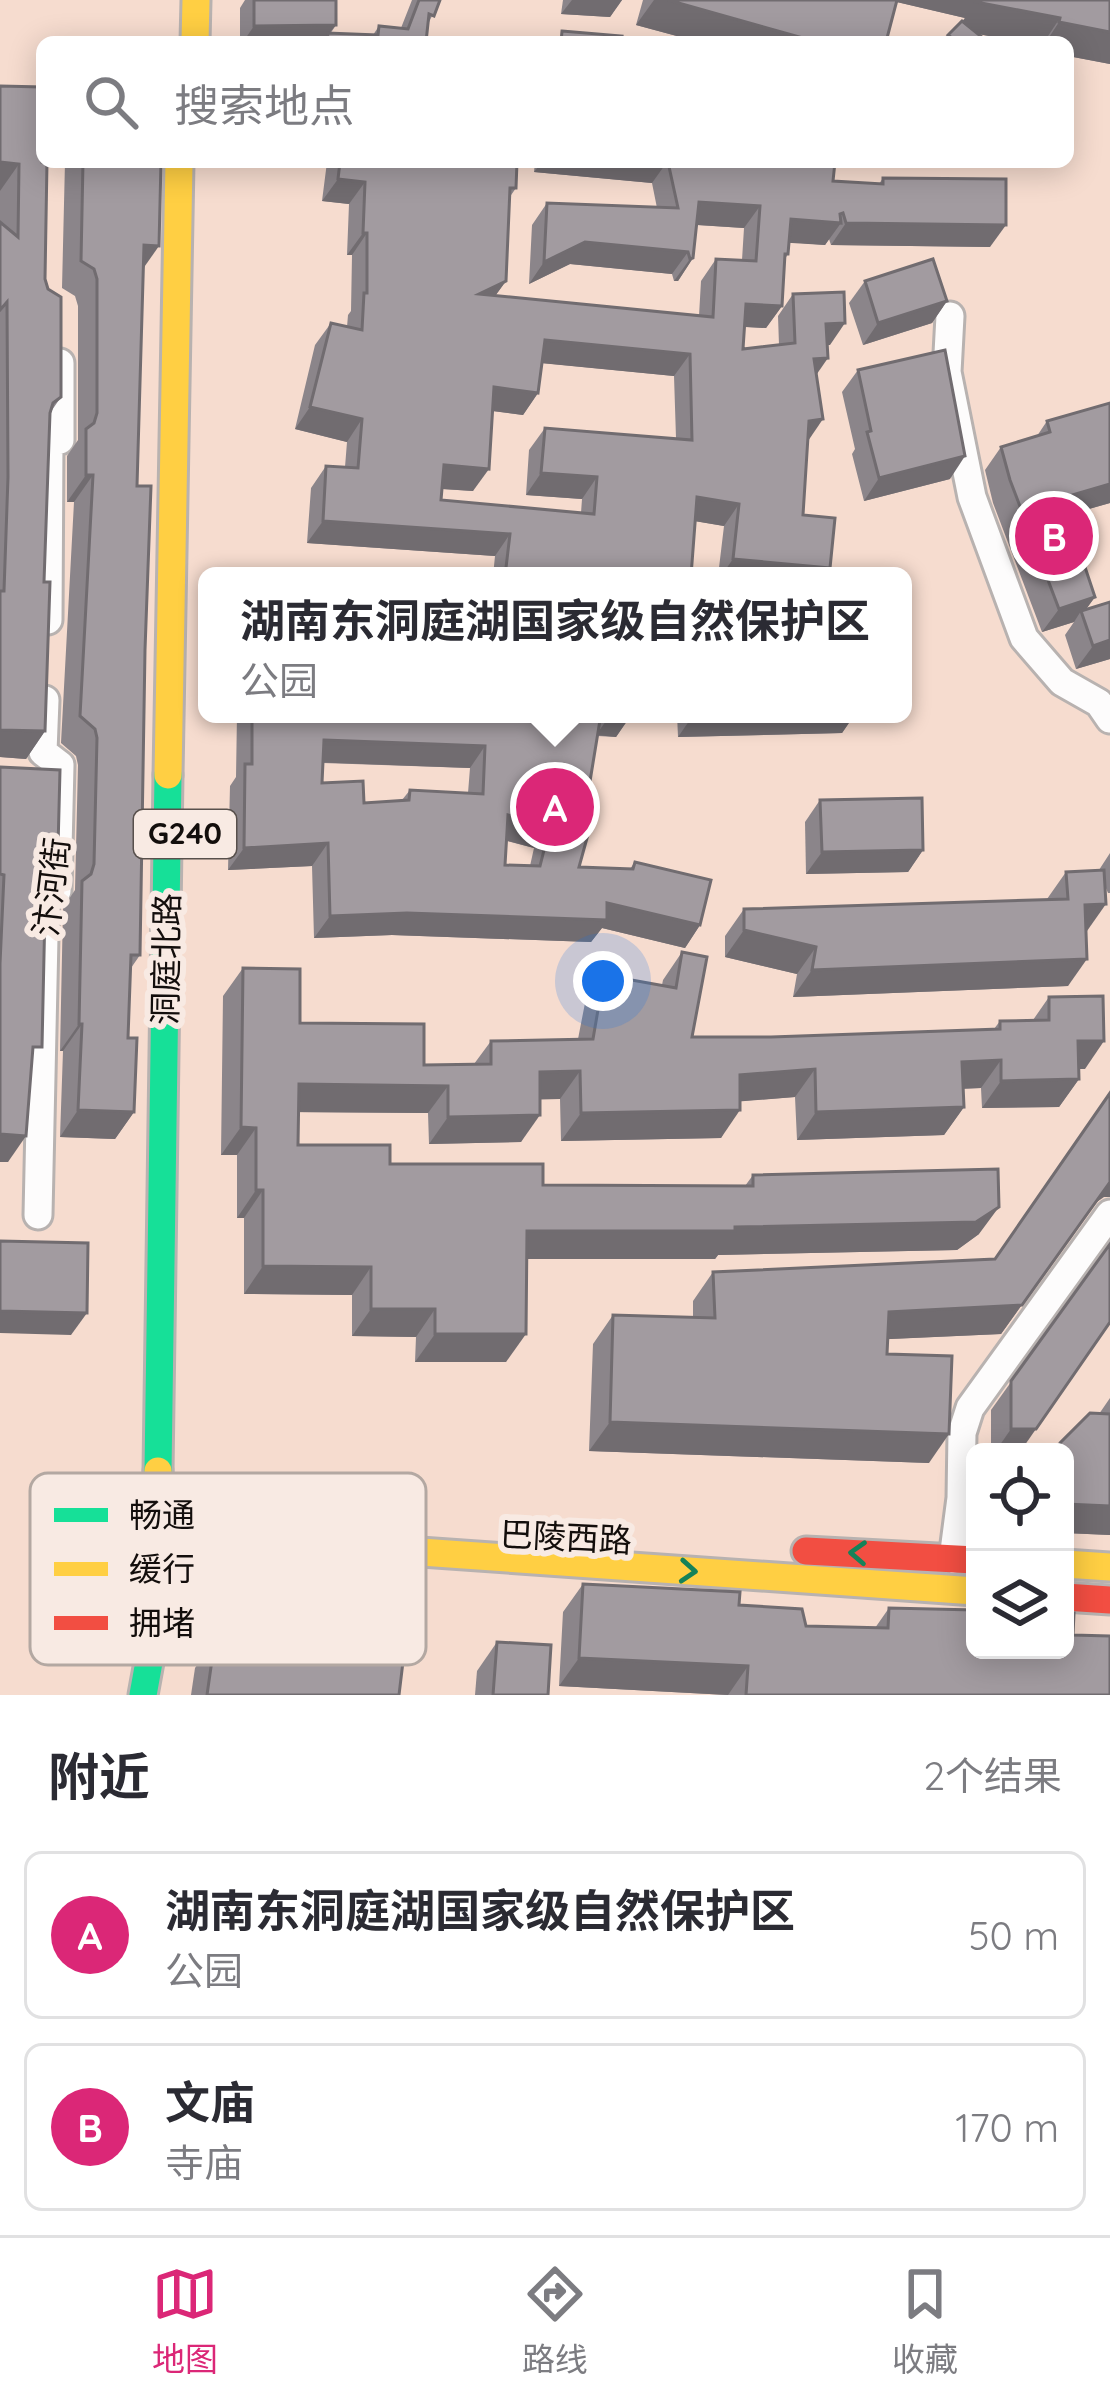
<!DOCTYPE html>
<html lang="zh">
<head>
<meta charset="utf-8">
<style>
	:root { --surface:#fff; --page:#f7f7f7; --text:#2b2b33; --muted:#7c7c81; --line:#e1e1e2; --accent:#db2777 }
	body { margin:0; font-family:Quicksand,"Noto Sans SC",sans-serif; background:var(--page); color:var(--text) }
	.controls { position:absolute; right:36px; bottom:36px; display:grid; overflow:hidden; border-radius:18px; box-shadow:0 6px 30px #0003 }
	.controls button { width:108px; height:108px; display:grid; place-items:center; padding:0; border:0; border-bottom:3px solid var(--line); background:var(--surface); color:var(--text); font:60px sans-serif }
	.you { position:absolute; left:603px; top:981px; width:42px; height:42px; margin:-30px; border:9px solid #fff; border-radius:50%; background:#1a73e8; box-shadow:0 0 0 18px #1a73e833 }
	.badge { display:grid; place-items:center; width:78px; height:78px; border-radius:50%; background:var(--accent); color:#fff; font-size:39px; font-weight:700 }
	.pin { position:absolute; translate:-50% -50%; border:6px solid #fff; box-shadow:0 3px 12px #0006 }
	.popup { position:absolute; left:198px; top:567px; width:714px; height:156px; box-sizing:border-box; display:grid; place-content:center; border-radius:18px; background:var(--surface); filter:drop-shadow(0 3px 9px #0005); font-size:39px; white-space:nowrap; color:var(--muted) }
	.popup b { font-size:45px; color:var(--text) }
	.popup::after { content:''; position:absolute; left:50%; top:100%; margin-left:-24px; border:24px solid transparent; border-top-color:var(--surface) }
	.list { margin:0; padding:0; list-style:none }
	h2 { display:flex; justify-content:space-between; align-items:center; height:156px; margin:0; padding:0 48px; font-size:51px }
	h2 small { font-size:39px; font-weight:400; color:var(--muted) }
	.list li { display:grid; grid-template-columns:78px 1fr auto; gap:36px; align-items:center; box-sizing:border-box; height:168px; margin:0 24px 24px; padding:0 24px; border:3px solid var(--line); border-radius:18px }
	.list b { display:block; font-size:45px; white-space:nowrap }
	.list p { margin:0; font-size:39px; white-space:nowrap; color:var(--muted) }
	.list em { font-size:39px; font-style:normal; color:var(--muted) }
	.icon { flex:none; width:66px; height:66px; fill:none; stroke:currentColor; stroke-width:2; stroke-linecap:round; stroke-linejoin:round }
	.map { position:relative; flex:none; width:1110px; height:1695px; overflow:hidden }
	.search { position:absolute; background:var(--surface); box-shadow:0 6px 30px #0003; left:36px; right:36px; top:36px; height:132px; display:flex; align-items:center; gap:30px; box-sizing:border-box; padding:0 42px; border-radius:18px; color:var(--muted); font-size:45px }
	.sheet { height:540px; background:var(--surface) }
	nav { display:flex; justify-content:space-around; align-items:center; box-sizing:border-box; height:168px; border-top:3px solid var(--line); background:var(--surface); font-size:33px; color:var(--muted) }
	nav a { display:grid; justify-items:center; gap:6px }
	nav .on { color:var(--accent) }
	.map>svg:first-child { display:block }
</style>
</head>
<body>
<div class="map">
<svg width="1110" height="1695" viewBox="0 0 1110 1695">
	<rect width="100%" height="100%" fill="#f3ebe8"/>
	<path fill="#f6dccf" fill-rule="evenodd" d="M0,0H1110V1695H0ZM42,42H1068V162H42ZM207,576H903V714H207ZM975,1452H1065V1650H975Z"/>
	<g fill="none" stroke-linecap="round" stroke-linejoin="round">
		<defs>
			<g id="street">
				<path d="M950,316L947,372L972,497L1024,638L1062,682L1099,703L1110,719"/>
				<path d="M48,620L49,440H60V363"/>
				<path d="M38,1215L45,891H57L60,765L43,752L45,700"/>
				<path d="M953,1559L961,1498L962,1433L970,1408L1110,1214"/>
			</g>
			<g id="fast">
				<path d="M158,1471L168,775"/>
				<path d="M158,1506L277,1515"/>
				<path d="M143,1695L159,1607V1540"/>
			</g>
			<g id="slow">
				<path d="M195,42L196,0"/>
				<path d="M168,775L179,162"/>
				<path d="M158,1471L159,1540L278,1542L975,1591"/>
				<path d="M1065,1564L1110,1567"/>
			</g>
			<g id="jam">
				<path d="M806,1551L975,1560"/>
				<path d="M1065,1597L1110,1600"/>
			</g>
		</defs>
		<use href="#street" stroke="#b8b2b0" stroke-width="33"/>
		<use href="#fast" stroke="#b8b2b0" stroke-width="33"/>
		<use href="#slow" stroke="#b8b2b0" stroke-width="33"/>
		<use href="#jam" stroke="#b8b2b0" stroke-width="33"/>
		<use href="#street" stroke="#fdfcfc" stroke-width="27"/>
		<use href="#fast" stroke="#16e098" stroke-width="27"/>
		<use href="#slow" stroke="#ffcf43" stroke-width="27"/>
		<use href="#jam" stroke="#f24e42" stroke-width="27"/>
	</g>
	<g fill="#8b858a" fill-rule="evenodd">
		<path d="M245,0H336V25L330,34L373,35L379,26L401,28L412,0H440L427,26L426,42H240V8Z"/>
		<path d="M563,0H622L610,17L561,14Z"/>
		<path d="M643,0H1110V64L1068,56V42H1020L978,34L988,42H943L965,18L897,2L886,42H699L636,25Z"/>
		<path d="M0,86L45,279L61,397L50,413L44,582L45,731L26,759L0,757Z"/>
		<path d="M65,162H161L144,269L137,486L145,650L140,955L131,968L128,1038L134,1112L115,1139L60,1137L63,1051H60L63,908L75,890L78,765L76,756L61,743L74,502H67V456L78,440V306L75,296L62,288Z"/>
		<path d="M327,162H517L516,188L509,198L506,281L495,296L699,316L701,281L716,259L742,260L744,228L697,225L693,258L678,281H674L672,274L570,264L529,284L532,225L547,203L657,208L652,183L534,172L535,162H835L833,181L879,184L883,178L990,247L831,245L829,239L825,245L789,242L788,254L785,259L782,306L766,328L745,327L743,349L779,345L778,316L793,294L830,345H827L817,374L807,441L803,515L824,576H718L724,526L695,521L691,576H493L495,556L307,543L311,488L326,466L345,467L347,442L295,429L315,345L331,323L347,327L348,315L351,311L352,255H347L349,204L322,201ZM542,363L674,376L676,438L545,428L529,450L526,495L582,499L581,513L441,500L442,489L473,491L492,411L523,415L538,393Z"/>
		<path d="M865,281L947,301L932,323L863,345L849,303Z"/>
		<path d="M858,370L950,479L864,501L852,454L855,449L842,392Z"/>
		<path d="M1110,403V503L1068,515L1095,597L1085,610L1110,602V659L1076,669L1065,635L1074,622L1042,632L993,503L985,470L1001,447L1037,436L1047,421Z"/>
		<path d="M237,714H632L616,737L598,736L584,818L579,867L630,869L635,862L700,925L685,948L602,928L591,942L392,935L314,938L312,866L228,870L230,786L236,777ZM323,763L470,768L468,793L410,790L402,800L364,803L322,783ZM507,841L534,848L530,866L505,865Z"/>
		<path d="M677,714H855L842,733L678,737Z"/>
		<path d="M0,767L58,848L46,866L32,1060L8,1162H0Z"/>
		<path d="M820,800L923,850L908,872L806,874L805,822Z"/>
		<path d="M1110,853V893H1108L1105,886L1086,931L1068,986L793,997L797,974L725,957V936L744,909L1047,899L1066,872L1099,870Z"/>
		<path d="M682,952L692,1037H771L994,1029L1000,1021L1033,1020L1049,997L1085,1069H1079V1079L1059,1107L982,1108L981,1088L963,1089L964,1107L944,1135L797,1140L795,1097L740,1101L721,1138L561,1141L560,1099H540L521,1142L429,1144L428,1113L299,1112L298,1145L390,1164L543,1185L745,1186L753,1175L979,1234L957,1250L718,1255L715,1259H526L506,1362H415L416,1337L352,1336V1295L244,1294V1218H237V1155H221L223,996L243,968L300,1023L424,1065L474,1064L491,1041L578,1039L585,1003L604,975L662,985L663,980Z"/>
		<path d="M1104,1197L1095,1203L1001,1334L888,1339L887,1354L929,1463L589,1451L593,1344L613,1315L693,1318V1301L713,1272L995,1259Z"/>
		<path d="M1110,1244L1020,1452H991V1410Z"/>
		<path d="M1110,1398V1535L1065,1533V1452H1054L1060,1443L1099,1414Z"/>
		<path d="M583,1584L739,1605L806,1626L875,1628L889,1608L1073,1635L1110,1695H728L559,1686L563,1612Z"/>
		<path d="M215,1639L399,1695H191L195,1668Z"/>
		<path d="M497,1642L548,1695H475L477,1671Z"/>
	</g>
	<g fill="#716c70">
		<path d="M572,0H622L610,17L561,14Z"/>
		<path d="M654,0H668L817,42H699L636,25Z"/>
		<path d="M888,0H981L1060,18L1044,42H1020L957,30L965,18Z"/>
		<path d="M1059,22L1110,32V64L1068,56V42H1046Z"/>
		<path d="M336,25L322,42H243L254,26Z"/>
		<path d="M0,162L19,164L0,191Z"/>
		<path d="M542,162H667L652,183L534,172Z"/>
		<path d="M338,179L365,182L349,204L322,201Z"/>
		<path d="M699,202L760,206L744,228L683,224Z"/>
		<path d="M843,213L837,222L841,223L825,245L775,242L791,219Z"/>
		<path d="M846,223L1006,225L990,247L831,245Z"/>
		<path d="M363,233H367L352,255H347Z"/>
		<path d="M585,242L688,252L672,274L570,264L529,284L544,262Z"/>
		<path d="M144,245L159,246L140,273Z"/>
		<path d="M693,258L678,281H674L690,259Z"/>
		<path d="M506,281L490,303L479,294Z"/>
		<path d="M947,301L932,323L863,345L878,323Z"/>
		<path d="M746,304L782,306L766,328L731,326Z"/>
		<path d="M845,323L830,345L811,346L826,324Z"/>
		<path d="M545,340L690,354L674,376L530,362Z"/>
		<path d="M828,358L812,381L814,359Z"/>
		<path d="M494,387L538,393L523,415L478,409Z"/>
		<path d="M310,407L362,419L347,442L295,429Z"/>
		<path d="M823,419L808,441L809,421Z"/>
		<path d="M965,456L950,479L864,501L879,478Z"/>
		<path d="M444,465L489,469L473,491L428,488Z"/>
		<path d="M541,473L597,477L582,499L526,495Z"/>
		<path d="M86,475H93L74,502H67Z"/>
		<path d="M1110,484V503L1046,521L1062,498Z"/>
		<path d="M697,497L739,504L724,526L682,519Z"/>
		<path d="M323,521L510,534L495,556L307,543Z"/>
		<path d="M733,559L830,568L824,576H721Z"/>
		<path d="M1095,597L1082,615L1081,611L1074,622L1042,632L1059,609Z"/>
		<path d="M1110,640V659L1076,669L1093,646Z"/>
		<path d="M611,714L631,715L616,737L596,735Z"/>
		<path d="M694,714H855L842,733L678,737Z"/>
		<path d="M0,730L45,731L26,759L0,757Z"/>
		<path d="M324,740L485,746L470,768L309,762Z"/>
		<path d="M508,815L550,826L534,848L493,837Z"/>
		<path d="M328,843L312,866L228,870L244,848Z"/>
		<path d="M923,850L908,872L806,874L822,852Z"/>
		<path d="M607,903L700,925L685,948L602,928L591,942L392,935L314,938L330,916Z"/>
		<path d="M1106,904L1087,931L1085,905Z"/>
		<path d="M744,930L816,947L797,974L725,957Z"/>
		<path d="M1087,959L1068,986L793,997L812,970Z"/>
		<path d="M79,1024H82L63,1051H60Z"/>
		<path d="M1078,1041H1104L1085,1069H1059Z"/>
		<path d="M1001,1060L981,1088L943,1089L962,1062Z"/>
		<path d="M815,1069L795,1097L720,1103L740,1075Z"/>
		<path d="M580,1071L560,1099L520,1100L540,1072Z"/>
		<path d="M1079,1079L1059,1107L982,1108L1001,1081Z"/>
		<path d="M299,1084L448,1086L428,1113L279,1112Z"/>
		<path d="M964,1107L944,1135L797,1140L816,1112Z"/>
		<path d="M78,1110L134,1112L115,1139L60,1137Z"/>
		<path d="M740,1110L721,1138L561,1141L581,1113Z"/>
		<path d="M540,1115L521,1142L429,1144L448,1117Z"/>
		<path d="M241,1127L256,1128L237,1155H221Z"/>
		<path d="M0,1134L26,1136L8,1162H0Z"/>
		<path d="M1110,1182V1197H1104L1095,1203L1001,1334L869,1340L889,1312L1022,1305Z"/>
		<path d="M256,1190H263L244,1218H237Z"/>
		<path d="M999,1207L979,1234L957,1250L718,1255L715,1259H507L527,1231L735,1227Z"/>
		<path d="M263,1266L371,1267L352,1295L244,1294Z"/>
		<path d="M371,1309H435L416,1337L352,1336Z"/>
		<path d="M0,1311L87,1313L71,1335L0,1333Z"/>
		<path d="M435,1334H526L506,1362H415Z"/>
		<path d="M610,1422L949,1434L929,1463L589,1451Z"/>
		<path d="M1011,1429H1036L1020,1452H995Z"/>
		<path d="M1065,1504L1110,1506V1535L1065,1533Z"/>
		<path d="M579,1658L748,1666L728,1695L559,1686Z"/>
	</g>
	<g fill="#a29ba0" stroke="#716c70" stroke-width="3" fill-rule="evenodd">
		<path d="M254,0H336V25L254,26Z"/>
		<path d="M419,0H440L434,16L429,14L426,42H327L328,33L378,35L379,26L408,29Z"/>
		<path d="M668,0H897L886,42H817Z"/>
		<path d="M978,0H1110V32L1059,22L1060,18L976,2Z"/>
		<path d="M962,21L988,42H957L948,35Z"/>
		<path d="M562,31L622,36L621,42H561Z"/>
		<path d="M642,38L689,42H641Z"/>
		<path d="M0,86L42,87V162H47L45,279L48,289L61,297V397L53,403L50,413L44,582H50L45,731L0,730V591H4L8,477L7,302L0,310V222L18,237L19,164L0,162Z"/>
		<path d="M83,162H161L159,246L144,245L137,486H151L145,650L140,955H131L128,1038H137L134,1112L78,1110L82,1024H79L82,881L91,874L94,864L97,738L95,729L80,716L93,475H86V429L94,423L97,413V279L94,269L81,261Z"/>
		<path d="M340,162H517L516,188H510L506,281L479,294L713,317L716,259L756,261L760,206L699,202L693,258L690,259L688,252L585,242L544,262L547,203L678,208L668,162H835L833,181L883,184V178L1006,179V225L846,223L843,213L840,214L841,223L791,219L788,254H785L782,306L746,304L743,349L795,343L793,294L844,292L845,323L826,324L828,358L814,359L823,419L809,421L803,515L835,518L830,568L733,559L739,504L697,497L691,576H505L510,534L323,521L326,466L358,468L362,419L310,407L331,323L362,330L364,293H367V233H363L365,182L338,179ZM545,340L690,354L692,440L545,428L541,473L597,477L594,514L441,500L444,465L489,469L494,387L538,393Z"/>
		<path d="M933,259L947,301L878,323L865,281Z"/>
		<path d="M945,350L965,456L879,478L867,432L871,431L858,370Z"/>
		<path d="M1110,403V484L1062,498L1095,597L1059,609L1010,480L1001,447L1050,432L1047,421Z"/>
		<path d="M1110,602V640L1093,646L1081,611Z"/>
		<path d="M252,714H601L584,818L592,820L579,867L633,869L635,862L711,880L700,925L607,903V920L407,913L330,916L328,843L244,848L245,764H252ZM324,740L485,746L483,794L410,790L409,800L364,803L363,781L322,783ZM508,815L550,826L540,866L505,865Z"/>
		<path d="M0,767L60,770L58,848L49,854L46,864L42,1047H33L26,1136L0,1134V964L4,875L0,874Z"/>
		<path d="M922,798L923,850L822,852L820,800Z"/>
		<path d="M1104,870L1106,904L1085,905L1087,959L812,970L816,947L744,930V909L1068,899L1066,872Z"/>
		<path d="M682,952L707,957L692,1037H771L1000,1029V1021L1049,1020V997L1103,996L1104,1041H1078L1079,1079L1001,1081V1060L962,1062L964,1107L816,1112L815,1069L740,1075V1110L581,1113L580,1071L540,1072V1115L448,1117V1086L299,1084L298,1145H390V1164H543V1185L753,1186V1175L998,1169L999,1207L976,1222L735,1227V1231H527L526,1334H435V1309H371V1267L263,1266V1190H256V1128L241,1127L243,968L300,969V1023L424,1024V1065L491,1064V1041L593,1039L604,975L676,988Z"/>
		<path d="M1110,1093V1182L1022,1305L889,1312L887,1354L952,1356L949,1434L610,1422L613,1315L715,1318L713,1272L995,1259Z"/>
		<path d="M0,1241L88,1243L87,1313L0,1311Z"/>
		<path d="M1110,1244V1322L1036,1429H1011V1381Z"/>
		<path d="M1090,1413L1110,1414V1506L1065,1504V1452H1059L1060,1443Z"/>
		<path d="M317,1576L412,1587L399,1695H207L215,1639L283,1586Z"/>
		<path d="M583,1584L740,1592L739,1605L802,1609L806,1626L888,1628L889,1608L975,1610V1650H1065V1613H1074L1073,1635L1110,1636V1695H746L748,1666L579,1658Z"/>
		<path d="M497,1642L551,1645L548,1695H493Z"/>
	</g>
	<defs><path id="oneway-chevron" d="M-2-3.5L2.5 0L-2 3.5" fill="none" stroke-width="1.6" stroke-linecap="round" stroke-linejoin="round" transform="scale(3)"/></defs>
	<g stroke="#158259">
		<use href="#oneway-chevron" transform="translate(858 1553) rotate(-177)"/>
		<use href="#oneway-chevron" transform="translate(688 1571) rotate(4)"/>
	</g>
	<g text-anchor="middle" stroke-width="12" stroke-linejoin="round" paint-order="stroke">
		<rect fill="#f8eae3" stroke="#58504c" stroke-width="3" x="134" y="810" width="102" height="48" rx="9"/>
		<g font-size="30" font-weight="bold" fill="#130e0c">
			<text x="185" y="844">G240</text>
		</g>
		<g font-size="33" fill="#130e0c" stroke="#f8eae3">
			<text transform="translate(51 887) rotate(-83)" y="12">汴河街</text>
			<text transform="translate(166 959) rotate(-89)" y="12">洞庭北路</text>
			<text transform="translate(566 1537) rotate(3)" y="12">巴陵西路</text>
		</g>
	</g>
	<rect x="30" y="1473" width="396" height="192" rx="18" fill="#f8eae3" stroke="#b3a8a2" stroke-width="3"/>
	<rect x="54" y="1508" width="54" height="14" fill="#16e098"/>
	<rect x="54" y="1562" width="54" height="14" fill="#ffcf43"/>
	<rect x="54" y="1616" width="54" height="14" fill="#f24e42"/>
	<g font-size="33" fill="#130e0c">
		<text x="129" y="1527">畅通</text>
		<text x="129" y="1581">缓行</text>
		<text x="129" y="1635">拥堵</text>
	</g>
</svg>
<div class="controls">
<button><svg class="icon" aria-label="locate" viewBox="0 0 24 24"><circle cx="12" cy="12" r="6"/><path d="M12 2v4M12 18v4M2 12h4M18 12h4"/></svg></button>
<button><svg class="icon" aria-label="layers" viewBox="0 0 24 24"><path d="M12 4l9 5-9 5-9-5zM3 14l9 5 9-5"/></svg></button>
</div>
<div class="you"></div>
<div class="pin badge" style="left:555px;top:807px">A</div>
<div class="popup"><b>湖南东洞庭湖国家级自然保护区</b>公园</div>
<div class="pin badge" style="left:1054px;top:536px">B</div>
<div class="search"><svg class="icon" aria-label="search" viewBox="0 0 24 24"><circle cx="10" cy="10" r="6"/><path d="M15 15l6 6"/></svg>搜索地点</div>
</div>
<section class="sheet">
<h2>附近<small>2个结果</small></h2>
<ul class="list">
<li><span class="badge">A</span><div><b>湖南东洞庭湖国家级自然保护区</b><p>公园</p></div><em>50 m</em></li>
<li><span class="badge">B</span><div><b>文庙</b><p>寺庙</p></div><em>170 m</em></li>
</ul>
</section>
<nav>
<a class="on"><svg class="icon" aria-label="map" viewBox="0 0 24 24"><path d="M3 6l6-2 6 2 6-2v14l-6 2-6-2-6 2zM9 4v14M15 6v14"/></svg>地图</a>
<a><svg class="icon" aria-label="directions" viewBox="0 0 24 24"><path d="M12 3l9 9-9 9-9-9zM9 14v-3h6M13 9l2 2-2 2"/></svg>路线</a>
<a><svg class="icon" aria-label="saved" viewBox="0 0 24 24"><path d="M7 4h10v16l-5-4-5 4z"/></svg>收藏</a>
</nav>
</body>
</html>
